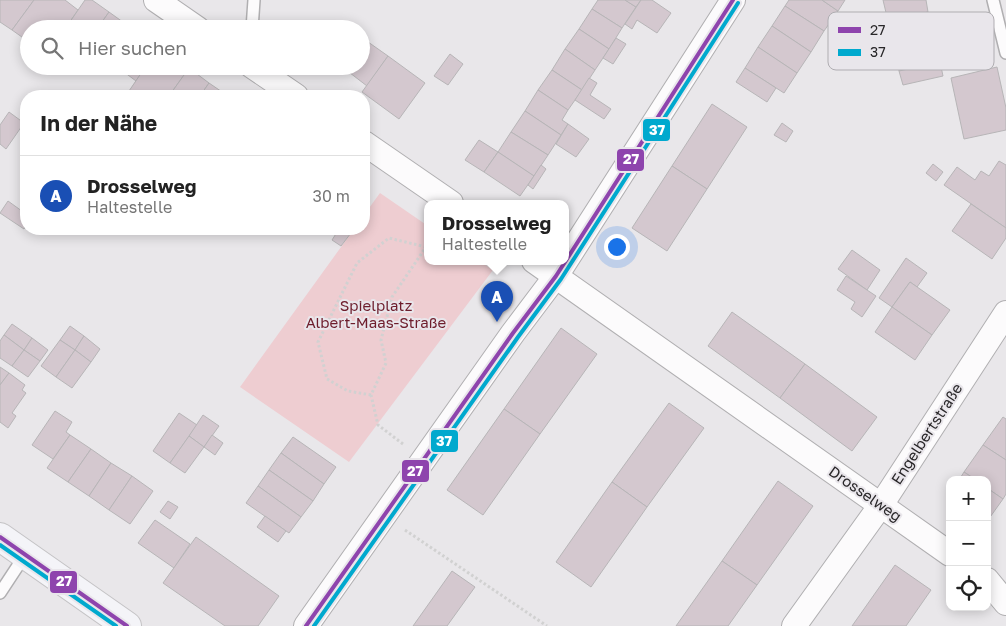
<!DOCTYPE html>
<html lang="de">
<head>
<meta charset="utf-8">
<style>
	:root { --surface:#fff; --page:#f2f2f2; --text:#222; --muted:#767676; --line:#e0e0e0; --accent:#7c3aed }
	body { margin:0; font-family:"Golos Text",sans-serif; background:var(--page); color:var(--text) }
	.controls { position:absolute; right:15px; bottom:15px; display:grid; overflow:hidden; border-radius:10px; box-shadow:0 2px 12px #0003 }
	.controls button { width:45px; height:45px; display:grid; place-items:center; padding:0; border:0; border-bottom:1px solid var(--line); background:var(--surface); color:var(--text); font:25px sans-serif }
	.you { position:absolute; left:616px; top:246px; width:18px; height:18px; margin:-12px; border:4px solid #fff; border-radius:50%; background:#1a73e8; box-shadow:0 0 0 8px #1a73e833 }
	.badge { display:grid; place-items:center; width:32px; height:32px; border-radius:50%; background:var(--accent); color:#fff; font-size:16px; font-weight:700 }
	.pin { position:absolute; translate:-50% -41px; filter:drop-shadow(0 1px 2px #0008) }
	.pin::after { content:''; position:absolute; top:26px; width:18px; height:15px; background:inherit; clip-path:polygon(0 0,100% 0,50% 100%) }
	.popup { position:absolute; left:424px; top:200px; width:145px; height:65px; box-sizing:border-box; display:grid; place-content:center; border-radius:10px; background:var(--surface); filter:drop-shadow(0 1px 4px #0005); font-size:16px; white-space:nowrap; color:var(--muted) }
	.popup b { font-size:19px; color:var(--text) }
	.popup::after { content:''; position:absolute; left:50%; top:100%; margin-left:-10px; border:10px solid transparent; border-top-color:var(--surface) }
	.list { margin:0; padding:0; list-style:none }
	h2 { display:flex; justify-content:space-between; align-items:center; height:65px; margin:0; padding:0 20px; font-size:21px }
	h2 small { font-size:16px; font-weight:400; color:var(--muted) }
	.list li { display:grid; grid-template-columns:32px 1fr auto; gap:15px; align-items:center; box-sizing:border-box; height:80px; padding:0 20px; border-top:1px solid var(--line) }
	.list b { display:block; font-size:19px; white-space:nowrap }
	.list p { margin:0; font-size:16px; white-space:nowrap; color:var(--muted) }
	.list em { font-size:16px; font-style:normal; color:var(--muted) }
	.icon { flex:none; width:28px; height:28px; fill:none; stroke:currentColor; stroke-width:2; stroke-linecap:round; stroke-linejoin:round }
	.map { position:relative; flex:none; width:1006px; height:626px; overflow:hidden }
	.search { position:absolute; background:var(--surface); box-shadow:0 2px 12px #0003; left:20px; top:20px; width:350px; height:55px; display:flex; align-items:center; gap:12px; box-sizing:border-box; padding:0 18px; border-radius:28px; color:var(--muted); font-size:19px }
	.panel { position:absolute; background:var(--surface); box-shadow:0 2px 12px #0003; left:20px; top:90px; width:350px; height:145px; border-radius:20px }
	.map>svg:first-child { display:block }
</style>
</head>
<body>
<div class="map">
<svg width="1006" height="626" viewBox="0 0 1006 626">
	<rect width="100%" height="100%" fill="#e9e7ea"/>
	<path fill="#eecdd1" d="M380,193L428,226V261H479L493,270L349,462L240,387L354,229H364V215Z"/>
	<g fill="#d4c8cf" stroke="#b7b5b7">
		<path d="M0,0H34L12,30L0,22Z"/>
		<path d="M34,0H65L78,10L65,29H29V42L12,30Z"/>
		<path d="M85,0H92L109,12L97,29H65Z"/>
		<path d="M598,0H625L636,7L622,28L592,9Z"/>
		<path d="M625,0H641L636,7Z"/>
		<path d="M641,0H652L671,13L657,33L637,20L632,29L625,24Z"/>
		<path d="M789,0H822L838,11L824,31L785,6Z"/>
		<path d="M822,0H845L838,11Z"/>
		<path d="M883,0H926L928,12L888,21Z"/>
		<path d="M785,6L824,31L811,52L772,26Z"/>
		<path d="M592,9L622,28L609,49L579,29Z"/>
		<path d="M109,12L127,25L124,29H97Z"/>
		<path d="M928,12L934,37L894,46L888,21Z"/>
		<path d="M772,26L811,52L797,73L758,47Z"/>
		<path d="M579,29L609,49L595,70L565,49Z"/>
		<path d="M361,37L388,56L367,86L341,66H361Z"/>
		<path d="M934,37L940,62L899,71L894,46Z"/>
		<path d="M616,38L626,44L613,64L603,58Z"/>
		<path d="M758,47L797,73L784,93L745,68Z"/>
		<path d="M565,49L595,70L582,90L552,70Z"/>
		<path d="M450,54L463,64L448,85L434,76Z"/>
		<path d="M388,56L425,83L399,119L362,92Z"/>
		<path d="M940,62L943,76L903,85L899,71Z"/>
		<path d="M116,66H146L136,81Z"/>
		<path d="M146,66H186L189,68L169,96H136L129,91Z"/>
		<path d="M997,67L1006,108V130L964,139L951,78Z"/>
		<path d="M189,68L209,83L200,96H169Z"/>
		<path d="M745,68L776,88L767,102L736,82Z"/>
		<path d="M552,70L582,90L568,110L538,90Z"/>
		<path d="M589,78L597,83L590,95L611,109L604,119L575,100Z"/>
		<path d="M209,83L228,96H200Z"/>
		<path d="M538,90L568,110L562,120L568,124L561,135L525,111Z"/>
		<path d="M712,104L747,127L707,189L672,166Z"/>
		<path d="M525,111L561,135L548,155L511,132Z"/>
		<path d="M9,112L24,123L6,149L0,144V125Z"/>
		<path d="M782,123L793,131L786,142L774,135Z"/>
		<path d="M568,124L589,139L576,157L556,144Z"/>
		<path d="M511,132L548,155L534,176L498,152Z"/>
		<path d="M479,140L498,152L484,172L465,160Z"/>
		<path d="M498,152L534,176L520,196L484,172Z"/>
		<path d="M999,161L1006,165V228L944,185L957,167L975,180L981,171L989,176Z"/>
		<path d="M933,164L943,172L936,181L926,173Z"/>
		<path d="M541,165L546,169L533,189L528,185Z"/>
		<path d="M672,166L707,189L667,251L632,228Z"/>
		<path d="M8,201L26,214V225L24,229L0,213Z"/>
		<path d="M971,204L1006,228V238L992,259L952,231Z"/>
		<path d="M339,229H354L341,246L332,240Z"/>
		<path d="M852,250L880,270L867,290L838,269Z"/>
		<path d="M906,258L927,273L917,287L910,282L892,307L879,298Z"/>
		<path d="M846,276L876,296L862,317L851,309L855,302L837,290Z"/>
		<path d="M910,282L950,310L932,335L892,307Z"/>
		<path d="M892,307L932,335L915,360L875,332Z"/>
		<path d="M732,312L805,364L780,398L708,346Z"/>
		<path d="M12,324L32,338L24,350L4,335Z"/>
		<path d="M70,326L84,336L75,350L60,340Z"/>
		<path d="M561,328L597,354L540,434L504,409Z"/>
		<path d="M4,335L24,350L12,366L0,358V341Z"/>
		<path d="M84,336L100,349L91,362L75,350Z"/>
		<path d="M32,338L48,350L40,361L24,350Z"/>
		<path d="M60,340L75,350L56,377L41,366Z"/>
		<path d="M24,350L40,361L28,377L12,366Z"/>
		<path d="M75,350L91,362L72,388L56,377Z"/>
		<path d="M805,364L877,417L852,451L780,398Z"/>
		<path d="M0,367L9,373L0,385Z"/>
		<path d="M9,373L25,385L22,390L26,393L12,413L16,416L8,428L0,422V385Z"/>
		<path d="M669,403L704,428L647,507L612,482Z"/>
		<path d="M504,409L540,434L483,515L447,490Z"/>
		<path d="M55,411L72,422L66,432L70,435L53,459L32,445Z"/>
		<path d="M179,413L197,425L170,463L153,451Z"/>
		<path d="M203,415L219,426L204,447L189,436Z"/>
		<path d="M1003,417L1006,419V460L983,445Z"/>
		<path d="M70,435L91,449L68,482L47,468Z"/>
		<path d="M212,435L223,443L215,455L204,447Z"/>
		<path d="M189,436L204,447L185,473L170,463Z"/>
		<path d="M293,437L336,467L324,484L281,453Z"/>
		<path d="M983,445L1006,460V494L1003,499L987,488V480H976L964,472Z"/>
		<path d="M91,449L111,463L89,496L68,482Z"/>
		<path d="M281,453L324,484L313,501L269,470Z"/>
		<path d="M111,463L132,476L109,510L89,496Z"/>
		<path d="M269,470L313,501L301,517L258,486Z"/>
		<path d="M964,472L976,480H959Z"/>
		<path d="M132,476L153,491L130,524L109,510Z"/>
		<path d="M778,481L813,506L757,585L722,561Z"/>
		<path d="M612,482L647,507L591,587L556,562Z"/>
		<path d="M258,486L301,517L289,533L246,503Z"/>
		<path d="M987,488L1003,499L988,520H987Z"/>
		<path d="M168,501L178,507L170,519L160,512Z"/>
		<path d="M265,516L286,531L278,542L257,527Z"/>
		<path d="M155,520L190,544L174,568L138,543Z"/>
		<path d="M196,537L279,596L258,626H225L163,583Z"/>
		<path d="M722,561L757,585L728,626H676Z"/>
		<path d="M895,565L931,590L906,626H852Z"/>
		<path d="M452,571L475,587L447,626H413Z"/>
	</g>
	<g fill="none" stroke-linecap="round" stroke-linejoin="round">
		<defs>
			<g id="lane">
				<path d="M993,0L1006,53"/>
				<path d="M252,29L254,0"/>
				<path d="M0,593L25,555"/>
			</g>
			<g id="street">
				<path d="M156,0L198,29"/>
				<path d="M252,66L296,96"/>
				<path d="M364,143L451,203"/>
				<path d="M534,261L950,554"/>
				<path d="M987,580L1006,603"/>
				<path d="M306,626L513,333L556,276L733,0"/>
				<path d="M794,626L881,505L1006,313"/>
			</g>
			<path id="primary" d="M0,537L127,626"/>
		</defs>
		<use href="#lane" stroke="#b0afb1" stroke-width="14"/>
		<use href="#street" stroke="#b0afb1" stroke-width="26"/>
		<use href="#primary" stroke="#c4c3c5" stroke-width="30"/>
		<g stroke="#d1d1d1" stroke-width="3" stroke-dasharray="2.5 2.5" stroke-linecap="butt">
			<path d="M371,395L348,391L327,379L318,342L357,263L389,238L426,247"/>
			<path d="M403,444L378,425L371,395L386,363L381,340L392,297L428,244"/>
			<path d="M405,530L547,626"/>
		</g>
		<use href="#lane" stroke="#fcfbfc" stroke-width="11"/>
		<use href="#street" stroke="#fcfbfc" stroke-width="24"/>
		<use href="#primary" stroke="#f4f4f8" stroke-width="28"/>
		<defs>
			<g id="bus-1">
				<path d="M0,537L127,626"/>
				<path d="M306,626L513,333L556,276L733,0"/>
			</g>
			<g id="bus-2">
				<path d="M0,545L116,626"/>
				<path d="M314,626L518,337L561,279L738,3"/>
			</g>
		</defs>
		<use href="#bus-1" stroke="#e9e6eb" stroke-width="8"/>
		<use href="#bus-2" stroke="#e9e6eb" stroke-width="8"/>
		<use href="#bus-1" stroke="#8e44ad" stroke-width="4"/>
		<use href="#bus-2" stroke="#00a9ce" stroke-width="4"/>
	</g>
	<g text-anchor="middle" stroke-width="4" stroke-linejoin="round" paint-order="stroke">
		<g font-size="15" fill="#6e1d2c" stroke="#e9e6eb">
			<text x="376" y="311">Spielplatz<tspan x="376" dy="17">Albert-Maas-Straße</tspan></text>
		</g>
		<g font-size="15" fill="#292729" stroke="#e9e6eb">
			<text transform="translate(927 434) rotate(-57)" y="5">Engelbertstraße</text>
			<text transform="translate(865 494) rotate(35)" y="5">Drosselweg</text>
		</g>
	</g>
	<rect x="828" y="12" width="166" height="58" rx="8" fill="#e9e6eb" stroke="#afadb1" stroke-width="1"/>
	<rect x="838" y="27" width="23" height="6" fill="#8e44ad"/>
	<rect x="838" y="49" width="23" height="7" fill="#00a9ce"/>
	<g font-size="14" fill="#292729">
		<text x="870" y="35">27</text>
		<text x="870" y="57">37</text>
	</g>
	<g stroke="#e9e6eb" stroke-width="2">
		<rect x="642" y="118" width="29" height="24" rx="5" fill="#00a9ce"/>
		<rect x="616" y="148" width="29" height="24" rx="5" fill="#8e44ad"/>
		<rect x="430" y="429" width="29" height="24" rx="5" fill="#00a9ce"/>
		<rect x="401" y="459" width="29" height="24" rx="5" fill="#8e44ad"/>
		<rect x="49" y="570" width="29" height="24" rx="5" fill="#8e44ad"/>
	</g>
	<g font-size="14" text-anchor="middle" font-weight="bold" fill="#fff">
		<text x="657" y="135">37</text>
		<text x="631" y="164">27</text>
		<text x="444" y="446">37</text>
		<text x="415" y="476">27</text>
		<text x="64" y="586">27</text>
	</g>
</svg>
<div class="controls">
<button>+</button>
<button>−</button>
<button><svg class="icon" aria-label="locate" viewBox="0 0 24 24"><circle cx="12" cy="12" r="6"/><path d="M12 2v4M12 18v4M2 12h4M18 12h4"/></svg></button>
</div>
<div class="you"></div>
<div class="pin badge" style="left:497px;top:322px;background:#1a4fb4">A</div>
<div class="popup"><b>Drosselweg</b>Haltestelle</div>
<div class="search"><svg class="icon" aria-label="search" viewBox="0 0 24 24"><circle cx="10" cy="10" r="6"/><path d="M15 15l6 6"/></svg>Hier suchen</div>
<section class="panel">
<h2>In der Nähe<small></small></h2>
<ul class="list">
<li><span class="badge" style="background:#1a4fb4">A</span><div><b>Drosselweg</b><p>Haltestelle</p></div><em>30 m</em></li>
</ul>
</section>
</div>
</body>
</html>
